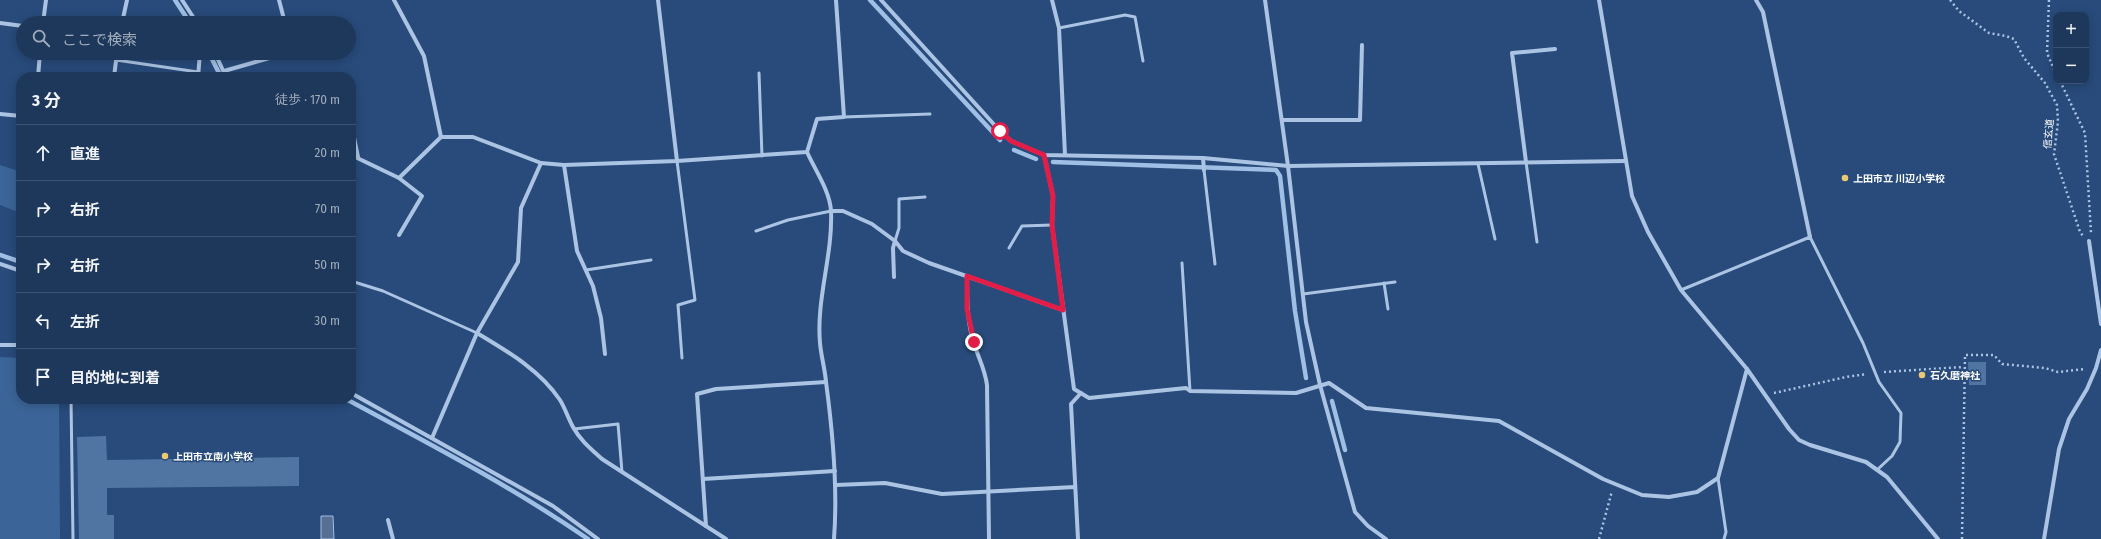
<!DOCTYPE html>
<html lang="ja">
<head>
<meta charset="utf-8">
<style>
	:root { --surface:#1e385c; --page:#2b4365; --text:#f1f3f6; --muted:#a1acbb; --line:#3c5272 }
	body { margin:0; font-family:"Fira Sans Condensed","Noto Sans JP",sans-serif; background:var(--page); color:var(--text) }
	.controls { position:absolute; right:12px; top:12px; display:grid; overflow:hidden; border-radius:8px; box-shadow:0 2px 10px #0003 }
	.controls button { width:36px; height:36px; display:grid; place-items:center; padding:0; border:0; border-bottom:1px solid var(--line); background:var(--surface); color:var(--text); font:20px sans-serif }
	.stop { position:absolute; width:12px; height:12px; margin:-9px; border:3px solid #e11d48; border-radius:50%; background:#fff }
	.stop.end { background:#e11d48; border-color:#fff; box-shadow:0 1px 4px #0008 }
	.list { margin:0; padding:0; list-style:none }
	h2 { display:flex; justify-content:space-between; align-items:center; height:52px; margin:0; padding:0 16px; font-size:17px }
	h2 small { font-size:13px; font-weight:400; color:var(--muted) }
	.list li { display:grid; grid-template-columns:26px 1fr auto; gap:12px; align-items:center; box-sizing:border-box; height:56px; padding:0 16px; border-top:1px solid var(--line) }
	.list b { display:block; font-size:15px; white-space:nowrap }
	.list em { font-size:13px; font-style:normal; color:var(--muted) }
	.icon { flex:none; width:22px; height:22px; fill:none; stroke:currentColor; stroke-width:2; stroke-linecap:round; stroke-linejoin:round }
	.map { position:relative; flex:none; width:2101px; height:539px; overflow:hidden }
	.search { position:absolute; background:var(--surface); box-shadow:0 2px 10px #0003; left:16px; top:16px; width:340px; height:44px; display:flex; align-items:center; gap:10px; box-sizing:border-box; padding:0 14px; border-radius:22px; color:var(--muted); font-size:15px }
	.panel { position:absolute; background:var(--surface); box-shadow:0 2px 10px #0003; left:16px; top:72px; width:340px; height:332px; border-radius:16px }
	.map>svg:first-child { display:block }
</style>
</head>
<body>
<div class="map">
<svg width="2101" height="539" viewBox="0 0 2101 539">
	<rect width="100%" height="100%" fill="#284b7b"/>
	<g fill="#3b6598">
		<path d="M0,165L21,172V213L0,205Z"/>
		<path d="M0,357L21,358V399H59L60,539H0Z"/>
	</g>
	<path fill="#566f92" stroke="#a0bfe4" d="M321,516H333L334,539H321Z"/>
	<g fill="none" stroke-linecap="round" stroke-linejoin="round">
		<g stroke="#a0bfe4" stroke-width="4.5">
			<path d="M175,0L190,23"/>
			<path d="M870,0L1000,140"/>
			<path d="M209,53L221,77"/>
			<path d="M1014,150L1036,159"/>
			<path d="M1053,162L1276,170L1280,176L1295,311L1306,378"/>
			<path d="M0,255L21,262"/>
			<path d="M346,399C428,443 511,486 588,539"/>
			<path d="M1332,401L1345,450"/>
		</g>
	</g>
	<g fill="#5075a3">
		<path d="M1968,362H1986V385H1969Z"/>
		<path d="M106,436L107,460L299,457V486L107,488V515H114V539H79L77,437Z"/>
	</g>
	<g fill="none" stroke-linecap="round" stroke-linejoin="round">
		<g stroke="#acc4e3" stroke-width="2.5" stroke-dasharray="2 3" stroke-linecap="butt">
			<path d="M1950,0L1959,11L1989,33L2006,36L2014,39L2024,58L2045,83L2057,105L2058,122L2054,154L2080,232L2083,236"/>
			<path d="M2049,0L2047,53L2056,74"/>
			<path d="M2060,81L2085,133L2091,233"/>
			<path d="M1884,372L1963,367"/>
			<path d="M1774,393L1846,377L1867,374"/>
			<path d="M1599,539L1612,491"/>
			<path d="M1962,539L1965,355H1994L2002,364L2045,368L2058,372L2085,369"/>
		</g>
		<g stroke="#acc4e3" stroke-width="3">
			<path d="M1059,28L1125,15L1135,17L1143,61"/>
			<path d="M116,60L198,72"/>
			<path d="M759,73L762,156"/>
			<path d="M844,117L930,114"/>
			<path d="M677,161L695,300L678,305L682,358"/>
			<path d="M1526,162L1537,242"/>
			<path d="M1478,164L1495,239"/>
			<path d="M1204,170L1215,264"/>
			<path d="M756,231L788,220L831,211"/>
			<path d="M895,241L899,228V199L925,197"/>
			<path d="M1009,248L1022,226L1052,225"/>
			<path d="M1182,263L1190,391"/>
			<path d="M586,270L651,260"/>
			<path d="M351,281L383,291L477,333"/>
			<path d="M1384,283L1388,309"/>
			<path d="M1681,290L1810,237L1863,343L1879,382L1901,413L1900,442L1892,456L1878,469"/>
			<path d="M1303,294L1395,282"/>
			<path d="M71,399L73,539"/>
			<path d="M574,429L618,424L622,472"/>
			<path d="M1718,478L1726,532L1724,539"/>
		</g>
		<g stroke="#acc4e3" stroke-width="4">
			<path d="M182,0L197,23"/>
			<path d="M279,0L285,23"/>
			<path d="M394,0L424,56L441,137"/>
			<path d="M658,0L677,161"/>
			<path d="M881,0L1000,131L1011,141L1044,155L1203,158L1288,166L1626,161"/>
			<path d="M1052,0L1059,28L1065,155"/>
			<path d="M1265,0L1288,166L1306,322L1320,385L1355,512L1368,526L1386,539"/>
			<path d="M1599,0L1632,196L1648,232L1681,290L1747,369L1789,429L1799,440L1810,445L1866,462L1887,477L1938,539"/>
			<path d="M1756,0L1763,12L1810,237"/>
			<path d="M0,23L23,26"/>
			<path d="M43,23L46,0"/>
			<path d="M122,23L127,0"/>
			<path d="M215,53L226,77"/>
			<path d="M224,71L287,53"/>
			<path d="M38,77L40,53"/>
			<path d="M114,77L117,53"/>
			<path d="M198,77L200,53"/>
			<path d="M0,114L21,116"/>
			<path d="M1282,120H1360L1362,45"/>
			<path d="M351,123L358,157"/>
			<path d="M807,152C815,170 830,191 831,211C833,255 816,299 820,343C821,356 825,369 826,382C833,434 838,487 834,539"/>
			<path d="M351,155L399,178L441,137H473L541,163L564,165L677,161L807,152L817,119L844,117L836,0"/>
			<path d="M1044,155L1053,196L1052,225L1074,389L1089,398L1186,388L1190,391L1296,393L1329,383L1366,408L1499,421L1603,479L1642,495L1669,497L1697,492L1718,478L1747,369"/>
			<path d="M1203,158L1204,170"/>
			<path d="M1526,162L1512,53L1555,49"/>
			<path d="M564,165L577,251L593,286L601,318L605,354"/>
			<path d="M399,178L422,196L399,235"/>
			<path d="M831,211H843L872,224L895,241L903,251L929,263L1063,310"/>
			<path d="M2089,241L2101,324"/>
			<path d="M0,264L21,271"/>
			<path d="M967,276C967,299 967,319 973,341C978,357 985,369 987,385L989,539"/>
			<path d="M894,277L893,248L895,241"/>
			<path d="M477,333C507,351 540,370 560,400C565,408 568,418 573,427C580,440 591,449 602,459L726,539"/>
			<path d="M0,345H21"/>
			<path d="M351,393L553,506L598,539"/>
			<path d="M432,438L477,333L518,262L521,208L541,163"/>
			<path d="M703,479L835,471"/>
			<path d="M836,485L885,483L942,494L1075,487"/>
			<path d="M388,520L393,539"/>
			<path d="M706,526L697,394L716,389L826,382"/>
			<path d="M1078,539L1071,404L1081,393"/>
			<path d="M2044,539L2059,449L2069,419L2087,389L2096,368L2101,350"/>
		</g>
	</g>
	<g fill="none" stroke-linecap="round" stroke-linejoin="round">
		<path stroke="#e11d48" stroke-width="5" d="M974,342L967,309V276L1063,310L1052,225L1053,196L1044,155L1011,141L1000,131"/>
	</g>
	<g fill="#ebc972" stroke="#284b7b" stroke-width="1.5">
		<circle cx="1845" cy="178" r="4"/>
		<circle cx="1922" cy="375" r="4"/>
		<circle cx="165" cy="456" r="4"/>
	</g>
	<g text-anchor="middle" stroke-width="3" stroke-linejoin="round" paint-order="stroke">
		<g font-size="10" fill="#fff" stroke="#284b7b">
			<text transform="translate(2048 134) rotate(-85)" y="4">信玄道</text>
		</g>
		<g font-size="10" font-weight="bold" fill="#fff" stroke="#284b7b" text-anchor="start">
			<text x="1853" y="182">上田市立 川辺小学校</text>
			<text x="1930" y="379">石久磨神社</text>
			<text x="173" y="460">上田市立南小学校</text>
		</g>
	</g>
</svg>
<div class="controls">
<button>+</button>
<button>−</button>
</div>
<div class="stop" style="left:1000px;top:131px"></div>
<div class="stop end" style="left:974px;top:342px"></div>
<div class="search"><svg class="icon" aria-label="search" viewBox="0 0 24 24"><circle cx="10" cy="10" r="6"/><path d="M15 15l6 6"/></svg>ここで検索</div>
<section class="panel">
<h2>3 分<small>徒歩 · 170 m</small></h2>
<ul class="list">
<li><svg class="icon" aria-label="ahead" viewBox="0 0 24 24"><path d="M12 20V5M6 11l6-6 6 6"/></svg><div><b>直進</b></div><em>20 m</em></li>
<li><svg class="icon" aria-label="right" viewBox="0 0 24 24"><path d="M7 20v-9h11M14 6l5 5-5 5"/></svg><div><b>右折</b></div><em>70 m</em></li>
<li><svg class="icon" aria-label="right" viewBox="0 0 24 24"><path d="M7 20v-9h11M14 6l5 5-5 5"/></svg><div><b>右折</b></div><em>50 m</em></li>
<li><svg class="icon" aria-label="left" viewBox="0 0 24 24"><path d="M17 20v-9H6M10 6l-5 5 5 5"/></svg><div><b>左折</b></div><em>30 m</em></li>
<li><svg class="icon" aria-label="arrive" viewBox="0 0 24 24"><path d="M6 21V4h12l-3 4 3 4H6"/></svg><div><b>目的地に到着</b></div></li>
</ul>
</section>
</div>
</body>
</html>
